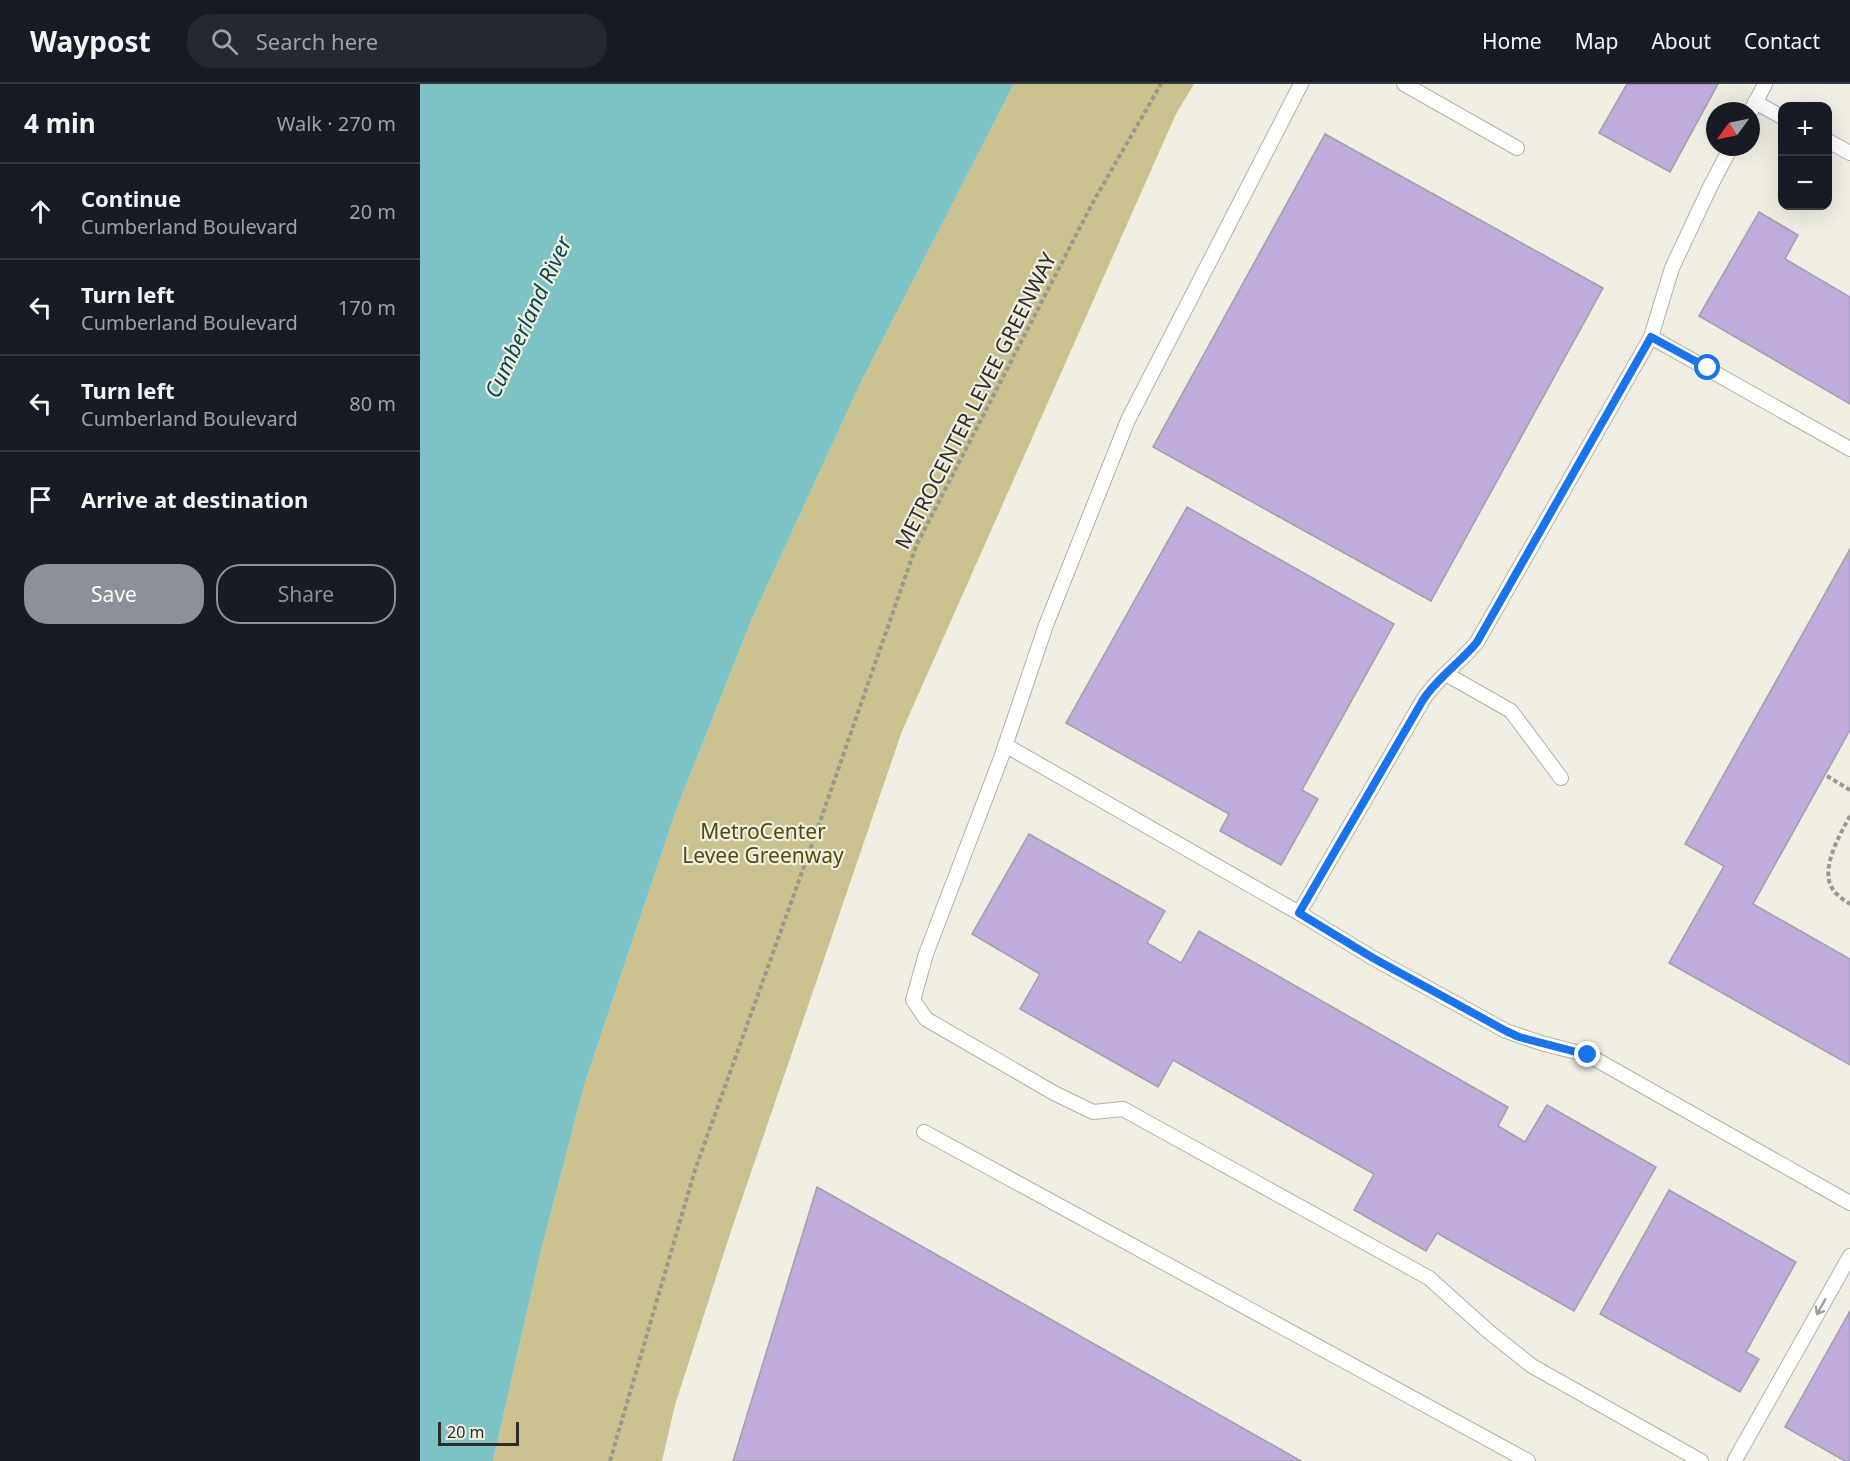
<!DOCTYPE html>
<html lang="en">
<head>
<meta charset="utf-8">
<style>
	:root { --surface:#171b24; --page:#242831; --text:#f1f3f6; --muted:#9ea1a6; --line:#363941; --accent:#8c9099 }
	body { margin:0; font-family:"Noto Sans",sans-serif; background:var(--page); color:var(--text) }
	.controls { position:absolute; right:18px; top:18px; display:grid; overflow:hidden; border-radius:12px; box-shadow:0 6px 24px #0002 }
	.controls button { width:54px; height:54px; display:grid; place-items:center; padding:0; border:0; border-bottom:2px solid var(--line); background:var(--surface); color:var(--text); font:30px sans-serif }
	.compass { position:absolute; left:1286px; top:18px; width:54px; height:54px; border-radius:50%; background:var(--surface); box-shadow:0 6px 24px #0002; rotate:237deg }
	.scale { position:absolute; left:18px; bottom:15px; width:81px; box-sizing:border-box; padding-left:6px; border:3px solid #2d2c27; border-top:0; font-size:16px; line-height:21px; white-space:nowrap; color:#2d2c27; -webkit-text-stroke:4px #f0eee2; paint-order:stroke }
	.stop { position:absolute; width:18px; height:18px; margin:-14px; border:4px solid #1a73e8; border-radius:50%; background:#fff }
	.stop.end { background:#1a73e8; border-color:#fff; box-shadow:0 2px 6px #0008 }
	.list { margin:0; padding:0; list-style:none }
	h2 { display:flex; justify-content:space-between; align-items:center; height:78px; margin:0; padding:0 24px; font-size:26px }
	h2 small { font-size:20px; font-weight:400; color:var(--muted) }
	.list li { display:grid; grid-template-columns:39px 1fr auto; gap:18px; align-items:center; box-sizing:border-box; height:96px; padding:0 24px; border-top:2px solid var(--line) }
	.list b { display:block; font-size:22px; white-space:nowrap }
	.list p { margin:0; font-size:20px; white-space:nowrap; color:var(--muted) }
	.list em { font-size:20px; font-style:normal; color:var(--muted) }
	.actions { display:flex; gap:12px; padding:18px 24px }
	.actions a { flex:1; padding:14px 0; border:2px solid var(--accent); border-radius:24px; text-align:center; font-size:21px; color:var(--accent) }
	.actions .main { background:var(--accent); color:#fff }
	.icon { flex:none; width:33px; height:33px; fill:none; stroke:currentColor; stroke-width:2; stroke-linecap:round; stroke-linejoin:round }
	.map { position:relative; flex:none; width:1430px; height:1377px; overflow:hidden }
	header { display:flex; align-items:center; gap:36px; box-sizing:border-box; height:84px; padding:0 30px; background:var(--surface); border-bottom:2px solid var(--line) }
	header strong { font-size:28px }
	nav { display:flex; gap:33px; margin-inline-start:auto; font-size:21px }
	.search { width:420px; height:54px; background:var(--page); display:flex; align-items:center; gap:15px; box-sizing:border-box; padding:0 21px; border-radius:24px; color:var(--muted); font-size:22px }
	main { display:flex }
	aside { flex:1; background:var(--surface) }
	.map>svg:first-child { display:block }
</style>
</head>
<body>
<header>
<strong>Waypost</strong>
<div class="search"><svg class="icon" aria-label="search" viewBox="0 0 24 24"><circle cx="10" cy="10" r="6"/><path d="M15 15l6 6"/></svg>Search here</div>
<nav><a>Home</a><a>Map</a><a>About</a><a>Contact</a></nav>
</header>
<main>
<aside>
<h2>4 min<small>Walk · 270 m</small></h2>
<ul class="list">
<li><svg class="icon" aria-label="ahead" viewBox="0 0 24 24"><path d="M12 20V5M6 11l6-6 6 6"/></svg><div><b>Continue</b><p>Cumberland Boulevard</p></div><em>20 m</em></li>
<li><svg class="icon" aria-label="left" viewBox="0 0 24 24"><path d="M17 20v-9H6M10 6l-5 5 5 5"/></svg><div><b>Turn left</b><p>Cumberland Boulevard</p></div><em>170 m</em></li>
<li><svg class="icon" aria-label="left" viewBox="0 0 24 24"><path d="M17 20v-9H6M10 6l-5 5 5 5"/></svg><div><b>Turn left</b><p>Cumberland Boulevard</p></div><em>80 m</em></li>
<li><svg class="icon" aria-label="arrive" viewBox="0 0 24 24"><path d="M6 21V4h12l-3 4 3 4H6"/></svg><div><b>Arrive at destination</b></div></li>
</ul>
<div class="actions"><a class="main">Save</a><a>Share</a></div>
</aside>
<div class="map">
<svg width="1430" height="1377" viewBox="0 0 1430 1377">
	<rect width="100%" height="100%" fill="#f0eee2"/>
	<path fill="#cac18f" d="M594,0H774L756,30L482,647L311,1147L255,1321L242,1377H73L120,1171L164,1002L256,727L331,537L441,298Z"/>
	<path fill="#7dc3c5" d="M0,0H594L441,298L331,537L256,727L164,1002L120,1171L73,1377H0Z"/>
	<g fill="#bfacdc" stroke="#a29ea9" stroke-width="1.5">
		<path d="M1207,0H1298L1250,88L1179,49Z"/>
		<path d="M905,50L1183,204L1011,517L733,363Z"/>
		<path d="M1339,128L1378,151L1365,175L1430,213V320L1279,232Z"/>
		<path d="M767,423L974,540L882,706L898,715L861,781L800,747L809,730L646,639Z"/>
		<path d="M1430,465V646L1333,820L1430,875V981L1249,879L1304,782L1265,760Z"/>
		<path d="M609,750L745,827L727,859L761,879L779,847L1088,1023L1078,1042L1105,1058L1127,1021L1236,1083L1154,1227L1017,1149L1006,1167L934,1126L954,1090L753,976L738,1003L600,925L620,890L552,850Z"/>
		<path d="M397,1103L881,1377H313Z"/>
		<path d="M1249,1106L1376,1178L1326,1268L1339,1275L1320,1308L1180,1230Z"/>
		<path d="M1430,1227V1377H1425L1365,1343Z"/>
	</g>
	<g fill="none" stroke-linecap="round" stroke-linejoin="round">
		<defs>
			<g id="lane">
				<path d="M881,0L708,336L626,541L581,674L506,870L493,916L506,935L634,1009L673,1028L703,1025L1009,1194L1068,1247L1112,1282L1281,1377"/>
				<path d="M984,0L1097,64"/>
				<path d="M1335,18L1362,33"/>
				<path d="M1331,27L1345,0"/>
				<path d="M1408,57L1430,69"/>
				<path d="M1231,253L1252,184L1291,101L1311,63"/>
				<path d="M1430,365L1231,253L1057,558C1040,579 1017,594 1003,616L879,829L953,874L1086,947L1121,959L1168,971L1430,1119"/>
				<path d="M1026,590L1091,627L1141,694"/>
				<path d="M585,661L879,829"/>
				<path d="M504,1048L1108,1377"/>
				<path d="M1315,1376L1430,1172"/>
			</g>
		</defs>
		<use href="#lane" stroke="#b3b1a5" stroke-width="16"/>
		<g stroke="#99988f" stroke-width="4" stroke-dasharray="4.5 3" stroke-linecap="butt">
			<path d="M1407,692L1430,706"/>
			<path d="M1430,732C1420,750 1400,785 1412,804C1416,811 1424,816 1430,820"/>
			<path d="M190,1377L275,1086L396,749L496,462L672,120L741,0"/>
		</g>
		<use href="#lane" stroke="#fff" stroke-width="14"/>
	</g>
	<defs><path id="oneway-shaft" d="M-6 0H5M1.5-3L5.5 0L1.5 3" fill="none" stroke-width="1.6" stroke-linecap="round" stroke-linejoin="round" transform="scale(1.5)"/></defs>
	<use stroke="#a0a09e" href="#oneway-shaft" transform="translate(1401 1223) rotate(119)"/>
	<g fill="none" stroke-linecap="round" stroke-linejoin="round">
		<path stroke="#1a73e8" stroke-width="8" d="M1168,971L1099,953L1086,947L953,874L879,829L1003,616C1017,594 1040,579 1057,558L1231,253L1288,284"/>
	</g>
	<g text-anchor="middle" stroke-width="4.5" stroke-linejoin="round" paint-order="stroke">
		<g font-size="21" fill="#2d2c27" stroke="#f0eee2">
			<text transform="translate(556 317) rotate(-63)" y="7">METROCENTER LEVEE GREENWAY</text>
		</g>
		<g font-size="21" fill="#554b09" stroke="#f0eee2">
			<text x="343" y="755">MetroCenter<tspan x="343" dy="24">Levee Greenway</tspan></text>
		</g>
		<g font-size="22" font-style="italic" fill="#06494b" stroke="#f0eee2">
			<text transform="translate(108 233) rotate(-65)" y="8">Cumberland River</text>
		</g>
	</g>
</svg>
<div class="controls">
<button>+</button>
<button>−</button>
</div>
<svg class="compass" viewBox="-18 -18 36 36"><path d="M0-13l5 13h-10z" fill="#e53935"/><path d="M0 13l5-13h-10z" fill="#9ea1a6"/></svg>
<div class="scale">20 m</div>
<div class="stop" style="left:1288px;top:284px"></div>
<div class="stop end" style="left:1168px;top:971px"></div>
</div>
</main>
</body>
</html>
